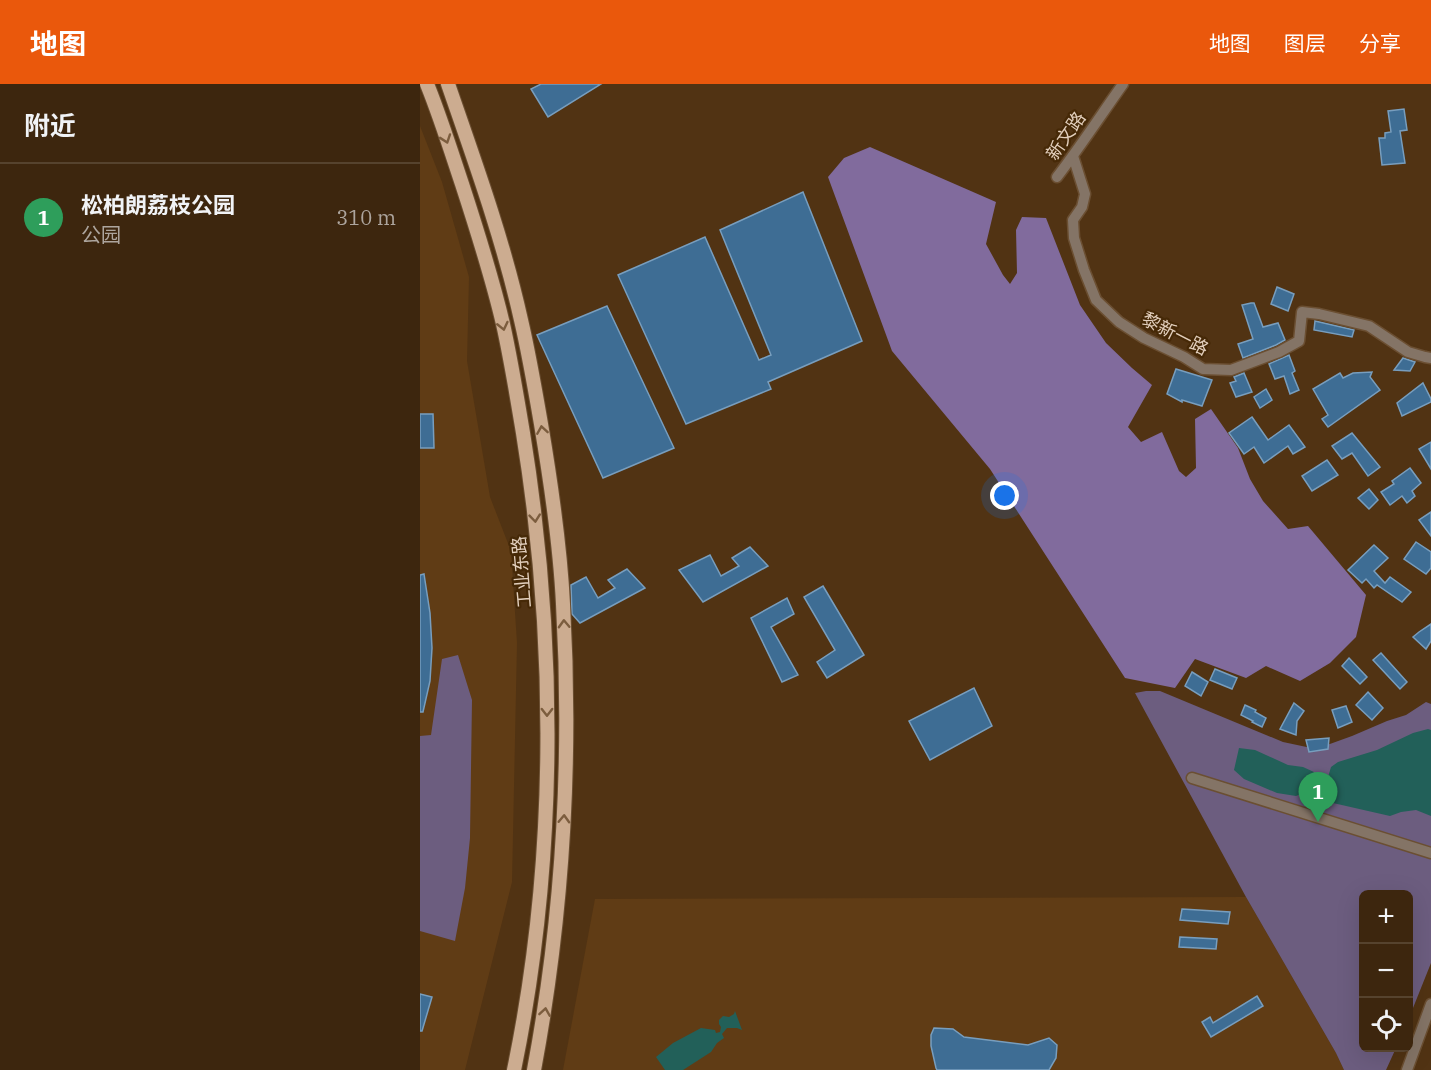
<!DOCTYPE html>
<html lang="zh">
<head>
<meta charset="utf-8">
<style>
	:root { --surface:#3d260e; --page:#48321c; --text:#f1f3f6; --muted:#ada59e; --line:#56432e; --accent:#ea580c }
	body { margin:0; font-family:"IBM Plex Serif","Noto Sans SC",serif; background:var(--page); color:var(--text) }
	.controls { position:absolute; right:18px; bottom:18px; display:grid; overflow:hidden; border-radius:9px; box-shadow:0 6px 24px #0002 }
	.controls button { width:54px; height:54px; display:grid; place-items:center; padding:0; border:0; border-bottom:2px solid var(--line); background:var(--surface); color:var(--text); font:30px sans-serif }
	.you { position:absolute; left:585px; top:412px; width:21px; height:21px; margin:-15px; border:4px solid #fff; border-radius:50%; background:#1a73e8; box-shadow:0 0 0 9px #1a73e833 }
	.badge { display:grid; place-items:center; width:39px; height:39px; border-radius:50%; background:var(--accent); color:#fff; font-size:20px; font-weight:700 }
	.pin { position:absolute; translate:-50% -50px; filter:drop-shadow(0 2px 3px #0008) }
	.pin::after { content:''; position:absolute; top:32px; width:21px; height:18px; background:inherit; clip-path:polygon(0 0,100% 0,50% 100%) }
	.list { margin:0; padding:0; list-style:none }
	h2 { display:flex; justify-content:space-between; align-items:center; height:78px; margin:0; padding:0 24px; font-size:26px }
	h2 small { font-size:20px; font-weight:400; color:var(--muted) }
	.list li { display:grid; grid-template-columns:39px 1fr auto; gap:18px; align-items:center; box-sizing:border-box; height:108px; padding:0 24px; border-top:2px solid var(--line) }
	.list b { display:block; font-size:22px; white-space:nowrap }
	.list p { margin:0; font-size:20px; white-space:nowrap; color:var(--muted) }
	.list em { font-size:20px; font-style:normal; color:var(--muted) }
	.icon { flex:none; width:33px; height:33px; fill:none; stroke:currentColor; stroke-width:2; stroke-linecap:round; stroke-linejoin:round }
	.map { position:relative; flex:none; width:1011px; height:986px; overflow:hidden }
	header { display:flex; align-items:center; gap:36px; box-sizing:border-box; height:84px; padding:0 30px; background:var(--accent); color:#fff }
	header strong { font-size:28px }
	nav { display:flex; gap:33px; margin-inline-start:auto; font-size:21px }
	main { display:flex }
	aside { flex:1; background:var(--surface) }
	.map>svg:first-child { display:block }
</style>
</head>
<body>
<header>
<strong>地图</strong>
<nav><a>地图</a><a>图层</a><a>分享</a></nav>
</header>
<main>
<aside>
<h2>附近<small></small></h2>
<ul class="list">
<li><span class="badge" style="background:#2e9e5b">1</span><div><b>松柏朗荔枝公园</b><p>公园</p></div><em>310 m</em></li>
</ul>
</aside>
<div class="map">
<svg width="1011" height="986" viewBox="0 0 1011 986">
	<rect width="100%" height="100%" fill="#513313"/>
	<g fill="#603c15">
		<path d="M0,42L22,98L49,193L47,277L70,413L91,467L97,559L92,798L45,986H0Z"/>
		<path d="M826,813L916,969L924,986H143L175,815Z"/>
	</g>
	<g fill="#6c5d7f">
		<path d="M38,571L52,616L50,754L45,804L35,857L0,847V652L11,651L22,575Z"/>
		<path d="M726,607H740L863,658L896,665L932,652L967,637L986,631L1006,618L1011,620V879L989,934L988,810H944V964H976L966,986H924L916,969L826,813L715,609Z"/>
	</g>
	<path fill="#816b9d" d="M450,63L576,118L566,160L583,191L590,200L597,189L596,146L602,133L626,134L660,221L686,259L712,284L732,301L708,343L721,358L742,348L759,387L766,393L776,384L775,335L791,325L818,364L830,395L843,417L868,445L888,442L946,511L936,553L910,579L880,597L846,582L826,594L775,575L755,604L705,594L570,385L472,267L408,93L424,74Z"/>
	<g fill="#226059">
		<path d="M1008,645L1011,646V732L996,726L981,728L970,732L913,719L907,709L906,700L911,683L918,678L957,666L993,649Z"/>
		<path d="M819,664L835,666L868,681L883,683L894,688L886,708L876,712L857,709L824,695L814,686Z"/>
		<path d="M315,927L322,946L317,944H307L302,950L304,954L297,959L291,968L263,986H245L236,973L253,959L281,944L295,946L296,949L300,948L301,943L299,940V936L303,932L309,933L314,930Z"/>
	</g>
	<g fill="#3e6d94" stroke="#789ebe" stroke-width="1.5">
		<path d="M121,0H181L128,33L111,5Z"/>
		<path d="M984,25L987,46L980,47L985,79L962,81L959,54H965V49L971,48L968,27Z"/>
		<path d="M383,108L442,257L348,298L351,305L266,340L198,191L285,153L339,276L351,271L300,146Z"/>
		<path d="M857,203L874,210L868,227L851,220Z"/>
		<path d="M831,219H834L843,243L858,239L865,256L856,261L823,274L818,260L833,255L822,221Z"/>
		<path d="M187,222L254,364L183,394L117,251Z"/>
		<path d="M895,237L934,246L932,253L894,246Z"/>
		<path d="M869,271L875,287L872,289L879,306L870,310L864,292L855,295L849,280Z"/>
		<path d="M983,274L995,278L990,287L974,286Z"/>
		<path d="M756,285L792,296L782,322L762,316V318L747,310Z"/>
		<path d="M952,288L950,293L960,306L908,343L902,335L908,331L893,305L920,289L923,294L933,289Z"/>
		<path d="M824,289L832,308L816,313L810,299L816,297L814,293Z"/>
		<path d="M1003,299L1011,315V318L982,332L977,319Z"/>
		<path d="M846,305L852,316L840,324L834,313Z"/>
		<path d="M0,330H13L14,364H0Z"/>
		<path d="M832,333L848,356L869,341L885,363L873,370L868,362L844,379L834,363L824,370L809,349Z"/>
		<path d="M932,349L960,383L948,392L932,369L922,375L912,362Z"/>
		<path d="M1011,358V385L999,365Z"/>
		<path d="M907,376L918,391L892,407L882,392Z"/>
		<path d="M990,384L1001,399L992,407L995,412L987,419L982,412L970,421L961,408L974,400L972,397Z"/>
		<path d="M949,405L958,416L949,425L938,414Z"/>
		<path d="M1011,428V452L999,436Z"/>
		<path d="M996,458L1011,468V484L1006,490L984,475Z"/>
		<path d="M954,461L968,474L954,487L965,499L970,493L991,508L982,518L957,501L954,504L946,495L942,499L928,486Z"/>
		<path d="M330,463L348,482L283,518L259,486L290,471L301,492L319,482L312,474Z"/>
		<path d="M207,485L225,504L160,539L152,530L151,501L166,493L178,514L195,504L188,496Z"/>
		<path d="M4,490L10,529L12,564L10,597L3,628H0V491Z"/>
		<path d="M403,502L444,571L407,594L397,578L415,566L384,513Z"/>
		<path d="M367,514L374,530L351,543L378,591L362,598L331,534Z"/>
		<path d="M1011,540V557L1006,565L993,553L999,548Z"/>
		<path d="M961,569L987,598L980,605L953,576Z"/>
		<path d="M929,574L947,593L940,600L922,582Z"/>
		<path d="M795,585L817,594L812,605L790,596Z"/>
		<path d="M772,588L788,598L781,612L765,602Z"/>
		<path d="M554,604L572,642L510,676L489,637Z"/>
		<path d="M948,608L963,624L952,636L936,621Z"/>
		<path d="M874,619L884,627L877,637L876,651L860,645Z"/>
		<path d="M825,621L836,626L835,628L846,634L842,643L832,638L833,637L821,631Z"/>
		<path d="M926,622L932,638L918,644L912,626Z"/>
		<path d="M909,654L908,665L889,668L886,656Z"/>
		<path d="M762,825L810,828L808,840L760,836Z"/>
		<path d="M760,853L797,855L796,865L759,863Z"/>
		<path d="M0,910L12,913L2,947H0Z"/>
		<path d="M837,912L843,922L791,953L782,938L790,933L793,939Z"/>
		<path d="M514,944L533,945L544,953L608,961L629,954L637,961L636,974L629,986H517L516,984L511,962V951Z"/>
	</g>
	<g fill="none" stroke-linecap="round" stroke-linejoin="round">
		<defs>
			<g id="minor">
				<path d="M653,72L665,110L662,123L653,136L654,154L664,186L676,216L699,238L724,254L764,273L783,285L811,286L859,268L879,257L882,228L899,230L949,242L988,268L1005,273L1011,274"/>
				<path d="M637,93C660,63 681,31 703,0"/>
				<path d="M772,694L1011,769"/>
				<path d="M987,986L1011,920"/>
			</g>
			<g id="major">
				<path d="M7,0C20,32 31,67 42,100C57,146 72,193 83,240C91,276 97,313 103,349C137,559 137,778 94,986"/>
				<path d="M28,0C55,78 83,155 101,236C109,270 115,305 121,340C131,399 140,459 143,520C152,677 143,831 114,986"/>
			</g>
		</defs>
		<use href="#minor" stroke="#6b4f32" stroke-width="13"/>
		<use href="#major" stroke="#6b4f32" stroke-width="16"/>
		<use href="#minor" stroke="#847466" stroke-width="10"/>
		<use href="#major" stroke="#ccac90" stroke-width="14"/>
	</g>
	<defs><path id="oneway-chevron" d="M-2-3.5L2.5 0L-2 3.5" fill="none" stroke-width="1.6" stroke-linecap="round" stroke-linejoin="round" transform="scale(1.5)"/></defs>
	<g stroke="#7c5d3e">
		<use href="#oneway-chevron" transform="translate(26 55) rotate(71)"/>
		<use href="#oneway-chevron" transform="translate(83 242) rotate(77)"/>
		<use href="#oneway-chevron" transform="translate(122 346) rotate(-99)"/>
		<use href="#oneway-chevron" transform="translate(115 434) rotate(84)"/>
		<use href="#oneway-chevron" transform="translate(144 540) rotate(-92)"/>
		<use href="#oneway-chevron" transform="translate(127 628) rotate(90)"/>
		<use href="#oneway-chevron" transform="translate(144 735) rotate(-88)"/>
		<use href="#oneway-chevron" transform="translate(125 928) rotate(-81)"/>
	</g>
	<g text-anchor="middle" stroke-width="4.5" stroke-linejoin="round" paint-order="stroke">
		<g font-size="18" fill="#e2cfbd" stroke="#462907">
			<text transform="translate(646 52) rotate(-55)" y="6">新文路</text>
			<text transform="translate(755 250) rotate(27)" y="6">黎新一路</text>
			<text transform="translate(102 488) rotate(-95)" y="6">工业东路</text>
		</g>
	</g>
</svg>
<div class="controls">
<button>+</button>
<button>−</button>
<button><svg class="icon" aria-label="locate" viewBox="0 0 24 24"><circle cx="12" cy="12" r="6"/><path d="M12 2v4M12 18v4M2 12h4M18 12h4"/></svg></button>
</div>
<div class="you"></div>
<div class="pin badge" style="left:898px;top:738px;background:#2e9e5b">1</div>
</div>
</main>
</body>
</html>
